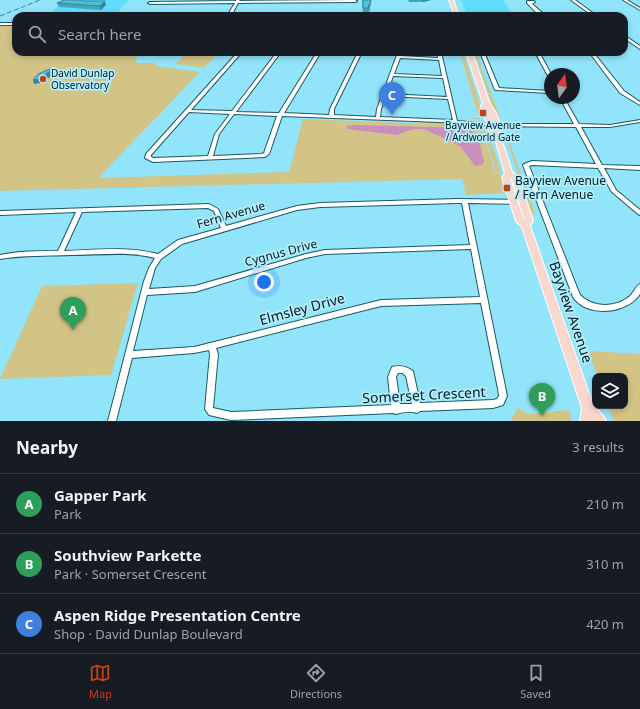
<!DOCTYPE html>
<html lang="en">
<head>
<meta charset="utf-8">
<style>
	:root { --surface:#171b24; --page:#20242c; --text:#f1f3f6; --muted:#9ea1a6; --line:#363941; --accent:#c73f14 }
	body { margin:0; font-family:"Noto Sans",sans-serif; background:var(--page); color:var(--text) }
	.controls { position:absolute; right:12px; bottom:12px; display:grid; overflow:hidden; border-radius:8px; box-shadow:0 2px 6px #0003 }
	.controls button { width:36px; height:36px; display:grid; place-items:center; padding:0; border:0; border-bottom:1px solid var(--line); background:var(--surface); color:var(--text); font:20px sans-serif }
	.compass { position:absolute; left:544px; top:68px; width:36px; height:36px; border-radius:50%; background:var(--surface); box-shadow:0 2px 6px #0003; rotate:14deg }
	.you { position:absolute; left:264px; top:282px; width:14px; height:14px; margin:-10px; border:3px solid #fff; border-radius:50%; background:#1a73e8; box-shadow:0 0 0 6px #1a73e833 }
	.badge { display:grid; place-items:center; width:26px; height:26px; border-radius:50%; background:var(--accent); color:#fff; font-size:13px; font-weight:700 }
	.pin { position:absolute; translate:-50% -33px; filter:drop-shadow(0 1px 2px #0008) }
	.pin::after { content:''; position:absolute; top:21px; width:14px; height:12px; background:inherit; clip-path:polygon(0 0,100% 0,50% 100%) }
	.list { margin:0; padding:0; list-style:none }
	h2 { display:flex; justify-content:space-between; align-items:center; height:52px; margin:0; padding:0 16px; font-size:17px }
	h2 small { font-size:13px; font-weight:400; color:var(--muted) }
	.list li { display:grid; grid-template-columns:26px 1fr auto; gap:12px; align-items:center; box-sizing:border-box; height:60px; padding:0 16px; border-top:1px solid var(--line) }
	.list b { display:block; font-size:15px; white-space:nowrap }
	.list p { margin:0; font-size:13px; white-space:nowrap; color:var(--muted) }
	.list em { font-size:13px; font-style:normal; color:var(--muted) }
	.icon { flex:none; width:22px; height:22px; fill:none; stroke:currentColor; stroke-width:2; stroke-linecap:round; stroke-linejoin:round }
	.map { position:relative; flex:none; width:640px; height:421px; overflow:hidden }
	.search { position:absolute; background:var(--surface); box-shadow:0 2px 6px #0003; left:12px; right:12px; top:12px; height:44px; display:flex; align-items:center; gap:10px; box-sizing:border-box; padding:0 14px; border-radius:12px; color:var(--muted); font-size:15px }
	.sheet { height:232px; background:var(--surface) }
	nav { display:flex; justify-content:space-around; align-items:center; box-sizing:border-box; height:56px; border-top:1px solid var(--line); background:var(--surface); font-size:11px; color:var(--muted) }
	nav a { display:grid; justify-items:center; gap:2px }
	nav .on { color:var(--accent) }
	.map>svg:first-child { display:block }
</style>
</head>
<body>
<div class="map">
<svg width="640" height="421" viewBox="0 0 640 421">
	<rect width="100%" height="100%" fill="#91e4fa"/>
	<g fill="#60ddfb">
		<path d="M66,0H129L118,12H84L80,16H53L50,13Z"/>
		<path d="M461,0H503L511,13L466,12Z"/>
	</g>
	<g fill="#d2c487">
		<path d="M0,26H16V52H135L137,55L136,63H156L155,66L200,72L98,178L289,172L303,119L434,124L406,121L482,125L479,126L481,127L495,172L501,175L506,193L466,195L462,179L0,191Z"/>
		<path d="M187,52H219L204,68L175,64Z"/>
		<path d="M460,52H463L482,111L483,117L479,118L480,119H458L479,118Z"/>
		<path d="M474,52H476L500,118L496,116Z"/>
		<path d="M482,126L487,129L502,175L496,172Z"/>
		<path d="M506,138H508L535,213H531Z"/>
		<path d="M138,283L111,375L0,379L42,286Z"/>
		<path d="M588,351L640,354V421H613L608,406H625V376H597Z"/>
		<path d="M518,408L527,414L569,410L572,421H513L511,419Z"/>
	</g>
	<path fill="#c990bb" d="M355,125L465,128L478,135L484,162L482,165L475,166L460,146L424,129H413L397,135L347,129V126Z"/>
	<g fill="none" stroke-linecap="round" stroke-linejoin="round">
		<defs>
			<g id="minor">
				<path d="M236,0H240L239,1L355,0L357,1L355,2L238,3L231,16H227L235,3L150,4L148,3L150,2L236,1Z"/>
				<path d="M571,0H575L597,16H593Z"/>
				<path d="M623,0H627L640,8V10Z"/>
				<path d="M527,1H534L535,2L532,4L546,16C538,16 532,8 527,3Z"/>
				<rect x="0" y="23" width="16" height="2"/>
				<path d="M624,35L640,46V49L624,38Z"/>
				<path d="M238,52H242L191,110L232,111L277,52H281L236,112L279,113L317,52H321L284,113L329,115L330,109L358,52H362L334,109V115L376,117L377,109L398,52H402L401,56L438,58L437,52H441L457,121L497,124H574L560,98H564L579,124L610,125L640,120V122L610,127H581L602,165L640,166V170L604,168L616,190L640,210V215L638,214L612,192L598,168L532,165L529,166L580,295C593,308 616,308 630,296C634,292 635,287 640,284C640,287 640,291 640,294C638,297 634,301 631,303C615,314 585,315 573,297L523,165L524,164L532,161L596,164L576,127L497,126L440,122L282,116L269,154L265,157L153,162L145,158L146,154ZM400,58L439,60L442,76L394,74ZM393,76L443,78L447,97L387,94ZM386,96L448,99L453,120L380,117L381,109ZM189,112L230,114L215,134L208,156L154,158L151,157V155ZM234,114L277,116L264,153L262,154L213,156L219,134Z"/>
				<path d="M480,52H484L499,88L550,91V93L495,90Z"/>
				<path d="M535,52H539L551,74H550V77L548,76Z"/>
				<path d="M589,52H593L624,91L640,102V105L620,93Z"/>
				<path d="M458,199L518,200L521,202L518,204L468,203L507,396L503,405L493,408L420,411L417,413C411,411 402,412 396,414L393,413L231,420L209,415L205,409L210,354L209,350L194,353L132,358L116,421H108L144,281L149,268L155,258C128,251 99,255 71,255C47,256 24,255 0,259V255C19,251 38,251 58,251L76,212L1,215H0V211H1L209,204L218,209L226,226L297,206L320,203ZM458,203H462L470,245L325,250L306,254L195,286L149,289L155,268L161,259L182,244L297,210L320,207ZM208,208L214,211L221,228L178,240L158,254C127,246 96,250 64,251L82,212ZM471,249L480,297L381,300L194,347L133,351L147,295L195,292L306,258L325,254ZM481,303L498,389L499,396L497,399L493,400L420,403L413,371C406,366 400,365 392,367L388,377L391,405L231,412L213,408L218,354L216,348L381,306ZM398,373H402L406,376L412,404H400L396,377Z"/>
			</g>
			<g id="major">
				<path d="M449,0H453L459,16H455Z"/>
				<path d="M466,52H472L489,102L497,115L504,138L502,141L512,172L519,178L533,221L530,226L593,405L604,417L606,421H580L582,408L522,227L516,221L502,178L505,173L496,142L491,137L481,106L483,103ZM510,178L512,179L525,221L524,220Z"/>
			</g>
		</defs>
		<use href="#minor" stroke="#1b5865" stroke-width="2"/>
		<use href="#major" stroke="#fff" stroke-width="2"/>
		<use href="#minor" fill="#fff" fill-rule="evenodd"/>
		<use href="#major" fill="#f7d7ce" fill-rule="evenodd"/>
		<path stroke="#497d8b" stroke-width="1" stroke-dasharray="5 2.5" stroke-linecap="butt" d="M0,16L40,0"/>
	</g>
	<g fill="#44a5bb">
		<path d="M362,0H371L370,11H369V13H363Z"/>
		<path d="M408,0H431L423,2H409Z"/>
		<path d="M83,1L106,5L101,10L59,7L57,3Z"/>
	</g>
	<g fill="#378699">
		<path d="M423,0H431L423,2Z"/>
		<path d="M105,1L106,5L101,10L100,6Z"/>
		<path d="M53,69L55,74L40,83L34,84L33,80Z"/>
	</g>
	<g fill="#4fc0da" stroke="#378699">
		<path d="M64,0H82L83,1H105L100,6L57,3Z"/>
		<path d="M363,0H371L370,5H368L369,8H363Z"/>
		<path d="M52,68L53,69L39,79L33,80L38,74Z"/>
	</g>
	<g fill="#c73f14" stroke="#b2eefe" stroke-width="1.5">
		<circle cx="43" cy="79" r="4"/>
		<rect x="479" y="109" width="8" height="8" rx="2"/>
		<rect x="503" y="184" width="8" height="8" rx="2"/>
	</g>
	<g text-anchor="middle" stroke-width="3.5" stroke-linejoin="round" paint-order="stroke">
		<g font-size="10" fill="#031a20" stroke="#b2eefe" text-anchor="start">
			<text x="51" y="77">David Dunlap<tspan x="51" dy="12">Observatory</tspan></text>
			<text x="483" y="129" text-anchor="middle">Bayview Avenue<tspan x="483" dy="12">/ Ardworld Gate</tspan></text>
		</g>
		<g font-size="12" fill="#031a20" stroke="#b2eefe" text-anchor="start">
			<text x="515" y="185">Bayview Avenue<tspan x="515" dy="14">/ Fern Avenue</tspan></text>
		</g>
		<g font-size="12" fill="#031a20" stroke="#b2eefe">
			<text transform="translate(231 215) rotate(-16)" y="4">Fern Avenue</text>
			<text transform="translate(281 253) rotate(-15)" y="4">Cygnus Drive</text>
		</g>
		<g font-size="14" fill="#031a20" stroke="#b2eefe">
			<text transform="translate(302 309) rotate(-15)" y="5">Elmsley Drive</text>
			<text transform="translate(571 312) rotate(71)" y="5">Bayview Avenue</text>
			<text transform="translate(424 395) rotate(-3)" y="5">Somerset Crescent</text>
		</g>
	</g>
</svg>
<div class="controls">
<button><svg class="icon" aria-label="layers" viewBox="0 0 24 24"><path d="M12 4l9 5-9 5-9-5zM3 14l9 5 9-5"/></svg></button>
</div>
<svg class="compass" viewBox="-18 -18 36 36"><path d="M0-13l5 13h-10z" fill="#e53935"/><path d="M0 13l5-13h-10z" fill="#9ea1a6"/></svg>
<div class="you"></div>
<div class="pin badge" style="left:73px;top:330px;background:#2e9e5b">A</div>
<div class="pin badge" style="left:542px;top:416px;background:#2e9e5b">B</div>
<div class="pin badge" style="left:392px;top:115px;background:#3f7fe0">C</div>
<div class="search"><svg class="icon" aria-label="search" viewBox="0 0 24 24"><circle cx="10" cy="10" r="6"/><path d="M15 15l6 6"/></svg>Search here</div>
</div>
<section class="sheet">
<h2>Nearby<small>3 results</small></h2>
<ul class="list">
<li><span class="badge" style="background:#2e9e5b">A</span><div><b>Gapper Park</b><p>Park</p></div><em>210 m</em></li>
<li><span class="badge" style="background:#2e9e5b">B</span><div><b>Southview Parkette</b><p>Park · Somerset Crescent</p></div><em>310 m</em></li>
<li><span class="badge" style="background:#3f7fe0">C</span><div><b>Aspen Ridge Presentation Centre</b><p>Shop · David Dunlap Boulevard</p></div><em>420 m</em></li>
</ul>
</section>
<nav>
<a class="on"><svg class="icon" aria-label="map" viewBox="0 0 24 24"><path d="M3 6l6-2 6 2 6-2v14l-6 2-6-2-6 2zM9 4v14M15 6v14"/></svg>Map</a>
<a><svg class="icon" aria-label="directions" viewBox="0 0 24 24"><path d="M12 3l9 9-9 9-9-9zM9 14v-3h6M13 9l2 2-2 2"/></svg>Directions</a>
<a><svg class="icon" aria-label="saved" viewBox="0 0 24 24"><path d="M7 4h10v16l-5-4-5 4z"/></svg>Saved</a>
</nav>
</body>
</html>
